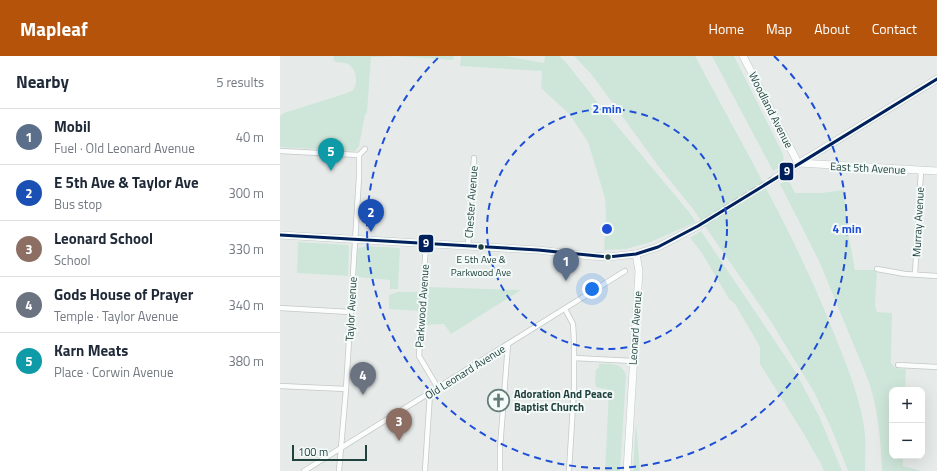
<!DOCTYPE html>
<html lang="en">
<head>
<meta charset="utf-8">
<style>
	:root { --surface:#fff; --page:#f2f2f3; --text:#1f2937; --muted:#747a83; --line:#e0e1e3; --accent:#b45309 }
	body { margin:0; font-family:"Titillium Web",sans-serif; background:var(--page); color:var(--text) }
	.controls { position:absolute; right:12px; bottom:12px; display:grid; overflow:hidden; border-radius:8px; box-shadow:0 4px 16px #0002 }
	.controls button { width:36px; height:36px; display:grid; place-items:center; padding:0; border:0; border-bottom:1px solid var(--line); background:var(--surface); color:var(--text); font:20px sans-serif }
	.scale { position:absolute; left:12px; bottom:10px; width:75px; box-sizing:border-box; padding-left:4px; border:2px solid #20423e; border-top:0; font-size:11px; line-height:14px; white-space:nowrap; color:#20423e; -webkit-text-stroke:3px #f4faf8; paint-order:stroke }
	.you { position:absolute; left:312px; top:233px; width:14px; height:14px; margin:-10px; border:3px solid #fff; border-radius:50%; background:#1a73e8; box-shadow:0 0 0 6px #1a73e833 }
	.badge { display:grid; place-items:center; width:26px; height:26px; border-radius:50%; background:var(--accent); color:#fff; font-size:13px; font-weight:700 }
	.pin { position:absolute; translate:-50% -33px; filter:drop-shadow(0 1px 2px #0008) }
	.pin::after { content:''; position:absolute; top:21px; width:14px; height:12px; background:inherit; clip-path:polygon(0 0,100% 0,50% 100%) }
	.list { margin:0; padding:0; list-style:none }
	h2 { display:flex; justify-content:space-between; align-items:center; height:52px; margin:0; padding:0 16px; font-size:17px }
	h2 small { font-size:13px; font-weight:400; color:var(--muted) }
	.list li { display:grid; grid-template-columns:26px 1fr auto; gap:12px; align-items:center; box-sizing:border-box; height:56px; padding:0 16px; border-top:1px solid var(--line) }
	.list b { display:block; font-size:15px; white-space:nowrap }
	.list p { margin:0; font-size:13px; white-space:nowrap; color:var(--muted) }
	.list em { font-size:13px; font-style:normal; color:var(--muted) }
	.map { position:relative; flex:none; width:657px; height:415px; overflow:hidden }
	header { display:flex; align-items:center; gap:24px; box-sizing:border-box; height:56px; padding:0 20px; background:var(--accent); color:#fff }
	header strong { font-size:19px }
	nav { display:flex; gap:22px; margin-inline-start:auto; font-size:14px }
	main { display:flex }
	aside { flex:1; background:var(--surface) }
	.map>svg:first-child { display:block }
</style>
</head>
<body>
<header>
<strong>Mapleaf</strong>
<nav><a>Home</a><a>Map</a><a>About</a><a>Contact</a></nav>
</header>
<main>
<aside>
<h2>Nearby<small>5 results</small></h2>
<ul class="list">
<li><span class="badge" style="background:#5c6f8a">1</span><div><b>Mobil</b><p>Fuel · Old Leonard Avenue</p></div><em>40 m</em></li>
<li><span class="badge" style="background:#1a4fb4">2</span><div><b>E 5th Ave &amp; Taylor Ave</b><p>Bus stop</p></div><em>300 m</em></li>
<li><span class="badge" style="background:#8d6e63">3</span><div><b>Leonard School</b><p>School</p></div><em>330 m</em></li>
<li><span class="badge" style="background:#6b7280">4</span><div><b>Gods House of Prayer</b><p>Temple · Taylor Avenue</p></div><em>340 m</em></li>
<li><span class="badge" style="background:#0f9aa8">5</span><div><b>Karn Meats</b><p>Place · Corwin Avenue</p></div><em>380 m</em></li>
</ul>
</aside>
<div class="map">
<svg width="657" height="415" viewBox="0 0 657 415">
	<rect width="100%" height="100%" fill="#e6ebea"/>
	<g fill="#cee6d9">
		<path d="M54,0H174L173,4L116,0L91,1L87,56L85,59L79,90L75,95L0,91V60L4,57L67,37C69,36 72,35 73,34C79,27 76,12 68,8C63,6 58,8 53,4Z"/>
		<path d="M181,0H225L264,7L265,0H279L285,5L318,47L409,156L416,166L368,187L346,193L324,194L326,160L325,142L308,86L289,58L261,32L262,15L180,10Z"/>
		<path d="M294,0H415C465,94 519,186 557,285C569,315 582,347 585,379C586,391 585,403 585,415H568L552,374L534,336L490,264L413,153L379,111L312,19Z"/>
		<path d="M432,0H454L503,98C505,108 501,111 493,115Z"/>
		<path d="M506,125L510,127L515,137H541L564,134L567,170L575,214H597L595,250L597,256L612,257L611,307L615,312L626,313L625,334H612V400H623V410L642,415H602C601,384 598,355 589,326L539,205L500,128Z"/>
		<path d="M421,175L515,315L539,360L562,415H544L541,408L522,375L480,308V291L455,248L449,243L422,197L410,182Z"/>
		<path d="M18,186L68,189L69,191L68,220L17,217Z"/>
		<path d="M87,190L120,192L118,233H110V224L76,221L77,195L79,192Z"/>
		<path d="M150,231L241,234L171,278L164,268L144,269L145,236L146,232Z"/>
		<path d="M118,236H141L140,255L109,253V239Z"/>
		<path d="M319,308C330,308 342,306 346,319L340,415H325L329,334L316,331L315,327L316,314L319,311Z"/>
		<path d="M356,367L360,415H353Z"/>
	</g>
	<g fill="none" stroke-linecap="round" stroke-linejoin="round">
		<path stroke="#bec9c8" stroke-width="7" stroke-dasharray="7 3.5" stroke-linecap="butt" d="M418,170L495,122"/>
		<defs>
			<g id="street">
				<path d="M0,95L79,99"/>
				<path d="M146,187L139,300L158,332"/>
				<path d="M188,190L194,102"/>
				<path d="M597,213L625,218L657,220"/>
				<path d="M635,218L641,115"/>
				<path d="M0,252L70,256"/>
				<path d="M285,253L293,268L294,285V333L289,415"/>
				<path d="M294,302L353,305"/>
				<path d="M618,309L657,311"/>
				<path d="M0,330L66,333"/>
				<path d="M24,415L345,215"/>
				<path d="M59,415L66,333L79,121V99L85,93"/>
				<path d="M145,415L150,337"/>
				<path d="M220,415V392L228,288"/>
			</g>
			<g id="secondary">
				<path d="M463,0L518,107"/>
				<path d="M519,107L657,115"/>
				<path d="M495,122L657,23"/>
				<path d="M0,179L258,194L310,200L328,201L356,198L378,191L418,170"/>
				<path d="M347,415L359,215L356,198"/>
			</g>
		</defs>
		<use href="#street" stroke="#c3c8c7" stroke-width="6"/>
		<use href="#secondary" stroke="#c1c9c7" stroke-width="8"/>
		<use href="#street" stroke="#fbfcfc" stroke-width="4.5"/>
		<use href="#secondary" stroke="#fbfcfc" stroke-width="7"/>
		<defs>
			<path id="bus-1" d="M0,179L258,194L328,201L356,198L378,191L418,170L657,23"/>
		</defs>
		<use href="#bus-1" stroke="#f4faf8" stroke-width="6"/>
		<use href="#bus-1" stroke="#00205b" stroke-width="3"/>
	</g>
	<g fill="none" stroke="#1d4ed8" stroke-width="2" stroke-dasharray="7 5">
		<circle cx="327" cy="173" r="120"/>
		<path d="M494 0A240 240 0 1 1 160 0"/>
	</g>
	<defs>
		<symbol id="church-ring" viewBox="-11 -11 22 22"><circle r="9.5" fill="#f4faf8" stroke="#657d7a" stroke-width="1.5"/><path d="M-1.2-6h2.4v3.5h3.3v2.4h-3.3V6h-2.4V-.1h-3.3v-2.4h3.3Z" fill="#657d7a"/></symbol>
	</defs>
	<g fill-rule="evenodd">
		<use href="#church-ring" x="206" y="332" width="25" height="25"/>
	</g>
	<g fill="#20423e" stroke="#f4faf8" stroke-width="1.5">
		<circle cx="201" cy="191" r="3.5"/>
		<circle cx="328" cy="201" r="3.5"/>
	</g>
	<g text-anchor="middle" stroke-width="4" stroke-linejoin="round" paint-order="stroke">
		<g font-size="10" fill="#20423e" stroke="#f4faf8">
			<text x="201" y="207">E 5th Ave &amp;<tspan x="201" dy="13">Parkwood Ave</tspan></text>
		</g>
		<g font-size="11" fill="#20423e" stroke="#f4faf8">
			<text transform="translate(491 54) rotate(63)" y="4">Woodland Avenue</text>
			<text transform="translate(588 112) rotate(3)" y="4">East 5th Avenue</text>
			<text transform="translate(191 146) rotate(-86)" y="4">Chester Avenue</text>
			<text transform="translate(638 166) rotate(-87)" y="4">Murray Avenue</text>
			<text transform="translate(142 250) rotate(-86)" y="4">Parkwood Avenue</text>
			<text transform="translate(71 253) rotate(-87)" y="4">Taylor Avenue</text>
			<text transform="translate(355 272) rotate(-86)" y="4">Leonard Avenue</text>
			<text transform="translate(185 316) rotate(-32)" y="4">Old Leonard Avenue</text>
		</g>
		<g font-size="11" font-weight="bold" fill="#20423e" stroke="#f4faf8" text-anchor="start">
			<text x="234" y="342">Adoration And Peace<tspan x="234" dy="13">Baptist Church</tspan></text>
		</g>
	</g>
	<circle cx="327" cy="173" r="6" fill="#1d4ed8" stroke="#f4faf8" stroke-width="2"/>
	<g font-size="12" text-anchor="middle" font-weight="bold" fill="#1d4ed8" stroke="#f4faf8" stroke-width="4" stroke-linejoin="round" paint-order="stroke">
		<text x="327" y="57">2 min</text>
		<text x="567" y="177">4 min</text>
	</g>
	<g stroke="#f4faf8" stroke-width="1.5">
		<rect x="499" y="106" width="15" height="19" rx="4" fill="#00205b"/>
		<rect x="138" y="178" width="16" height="19" rx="4" fill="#00205b"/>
	</g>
	<g font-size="11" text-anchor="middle" font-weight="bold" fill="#fff">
		<text x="507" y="119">9</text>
		<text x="146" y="191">9</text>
	</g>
</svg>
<div class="controls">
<button>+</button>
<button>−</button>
</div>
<div class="scale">100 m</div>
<div class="you"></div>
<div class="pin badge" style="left:286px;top:225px;background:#5c6f8a">1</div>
<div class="pin badge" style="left:91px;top:176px;background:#1a4fb4">2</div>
<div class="pin badge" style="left:119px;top:385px;background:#8d6e63">3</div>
<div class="pin badge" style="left:83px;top:339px;background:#6b7280">4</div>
<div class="pin badge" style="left:51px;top:115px;background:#0f9aa8">5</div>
</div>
</main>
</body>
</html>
